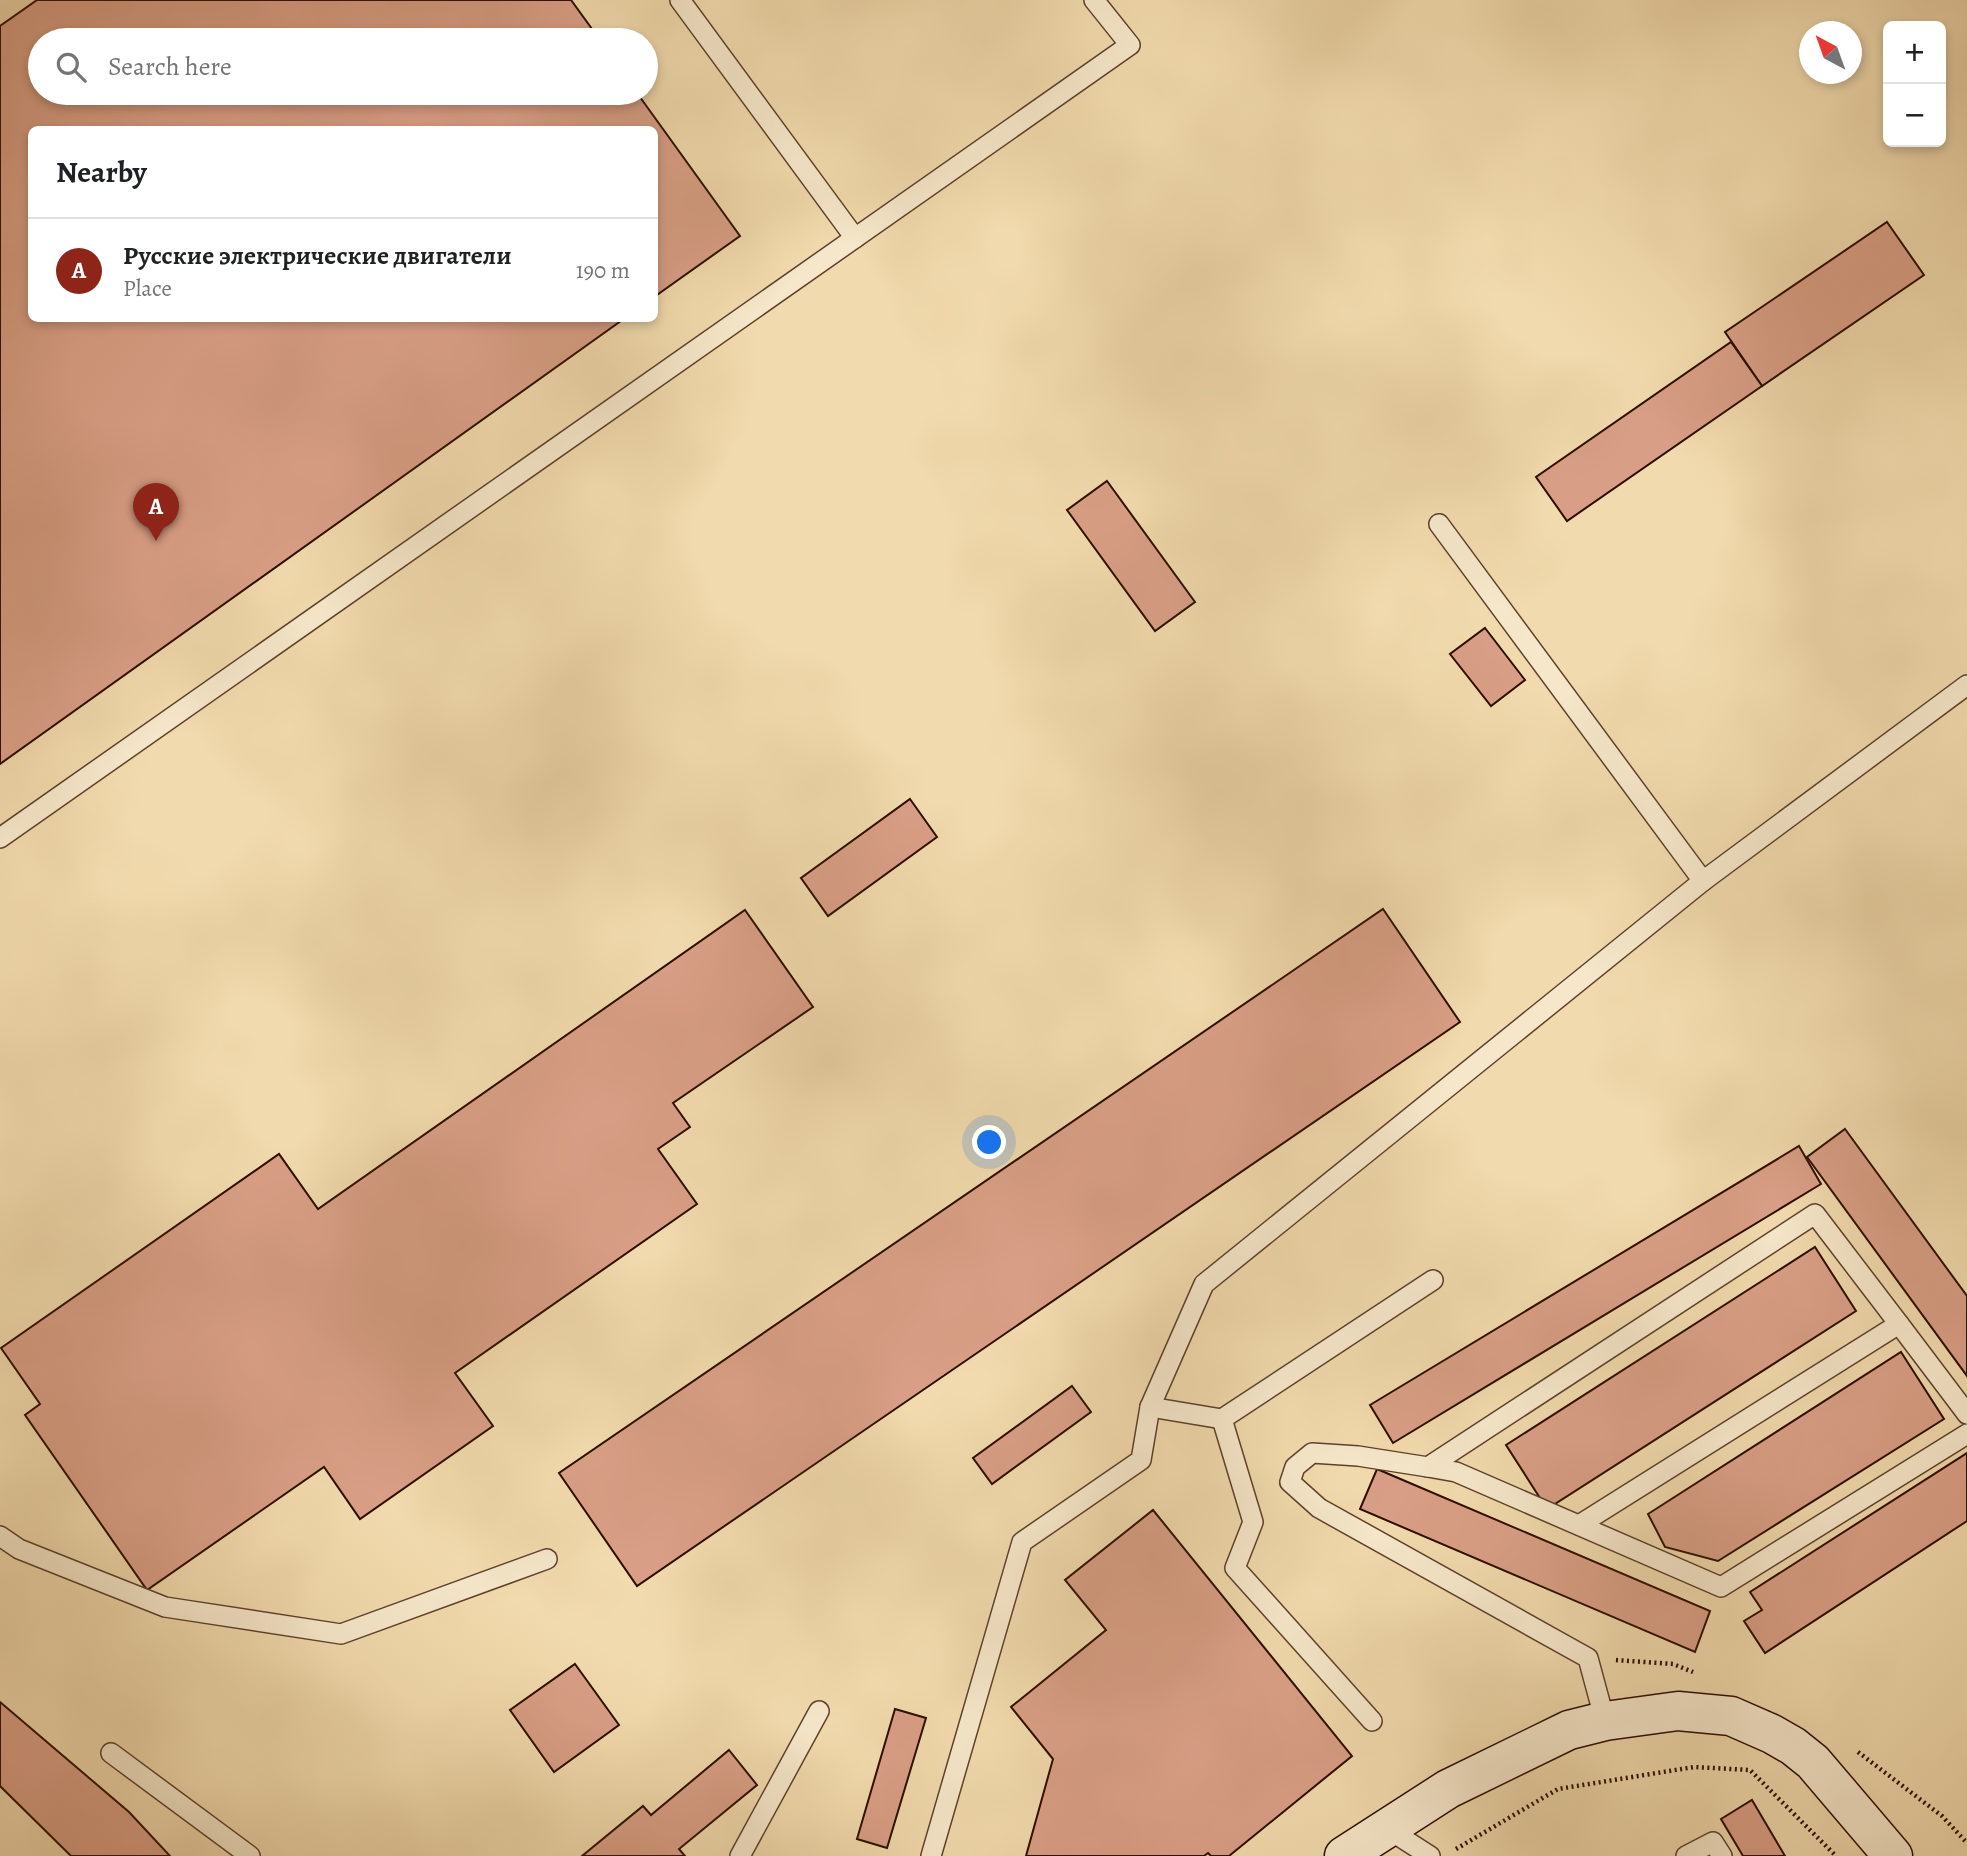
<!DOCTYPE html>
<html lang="en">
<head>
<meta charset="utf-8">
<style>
	:root { --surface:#fff; --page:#f6f6f6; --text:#202124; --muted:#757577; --line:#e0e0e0; --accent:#8f2418 }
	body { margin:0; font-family:Alegreya,serif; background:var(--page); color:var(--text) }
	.controls { position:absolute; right:21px; top:21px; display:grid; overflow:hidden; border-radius:10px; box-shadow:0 4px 10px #0003 }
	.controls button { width:63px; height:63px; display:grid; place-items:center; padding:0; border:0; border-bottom:2px solid var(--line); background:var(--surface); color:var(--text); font:35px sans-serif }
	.compass { position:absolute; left:1799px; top:21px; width:63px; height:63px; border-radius:50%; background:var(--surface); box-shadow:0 4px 10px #0003; rotate:319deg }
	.you { position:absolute; left:990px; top:1143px; width:24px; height:24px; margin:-18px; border:5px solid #fff; border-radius:50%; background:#1a73e8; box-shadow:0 0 0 10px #1a73e833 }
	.badge { display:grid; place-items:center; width:46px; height:46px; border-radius:50%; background:var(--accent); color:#fff; font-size:23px; font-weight:700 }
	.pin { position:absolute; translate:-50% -58px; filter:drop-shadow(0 2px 4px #0008) }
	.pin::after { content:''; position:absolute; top:37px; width:24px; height:21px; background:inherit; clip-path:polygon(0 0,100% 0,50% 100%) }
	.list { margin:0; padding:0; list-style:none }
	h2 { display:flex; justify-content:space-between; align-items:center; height:91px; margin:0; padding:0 28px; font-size:30px }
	h2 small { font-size:23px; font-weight:400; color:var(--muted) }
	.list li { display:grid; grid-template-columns:46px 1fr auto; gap:21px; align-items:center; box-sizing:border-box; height:105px; padding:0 28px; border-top:2px solid var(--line) }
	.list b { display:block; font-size:26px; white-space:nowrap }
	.list p { margin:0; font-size:23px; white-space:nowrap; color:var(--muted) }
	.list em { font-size:23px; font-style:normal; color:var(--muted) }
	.icon { flex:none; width:38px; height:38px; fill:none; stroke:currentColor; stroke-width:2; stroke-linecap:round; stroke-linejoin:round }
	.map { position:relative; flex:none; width:1967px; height:1856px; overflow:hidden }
	.search { position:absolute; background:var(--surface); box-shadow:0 4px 10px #0003; left:28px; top:28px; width:630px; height:77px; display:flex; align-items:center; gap:18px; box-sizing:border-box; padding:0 24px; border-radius:38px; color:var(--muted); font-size:26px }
	.panel { position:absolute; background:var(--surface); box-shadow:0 4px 10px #0003; left:28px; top:126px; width:630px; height:196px; border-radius:10px }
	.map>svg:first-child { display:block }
</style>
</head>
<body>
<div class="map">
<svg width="1967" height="1856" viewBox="0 0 1967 1856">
	<rect width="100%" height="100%" fill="#f1daad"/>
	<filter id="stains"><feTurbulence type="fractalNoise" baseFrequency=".00286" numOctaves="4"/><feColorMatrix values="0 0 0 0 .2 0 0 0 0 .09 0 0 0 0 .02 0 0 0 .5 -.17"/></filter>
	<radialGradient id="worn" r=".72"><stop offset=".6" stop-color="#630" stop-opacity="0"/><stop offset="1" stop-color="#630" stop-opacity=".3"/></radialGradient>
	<g fill="#d99f86" stroke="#2d0d00" stroke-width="2">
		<path d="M37,0H571L600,40H40V93H637L740,236L654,297V130H32V318H625L0,764V26Z"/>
		<path d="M1887,222L1924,275L1762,386L1725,332Z"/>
		<path d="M1731,342L1762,386L1567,521L1536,477Z"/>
		<path d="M1107,481L1195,602L1155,631L1067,510Z"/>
		<path d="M1485,628L1525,680L1491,706L1450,654Z"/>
		<path d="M910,799L937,837L828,916L801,878Z"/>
		<path d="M1383,909L1460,1022L637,1586L559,1473Z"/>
		<path d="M745,910L813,1007L673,1103L690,1127L658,1149L697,1204L455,1373L493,1426L360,1519L324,1467L147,1590L25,1415L40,1404L1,1348L279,1154L318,1209Z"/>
		<path d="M1845,1129L1967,1296V1376L1807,1157Z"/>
		<path d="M1799,1146L1821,1184L1393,1443L1370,1405Z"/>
		<path d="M1815,1247L1856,1311L1547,1509L1506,1445Z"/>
		<path d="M1901,1352L1944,1419L1718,1561L1665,1547L1648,1514Z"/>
		<path d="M1072,1386L1091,1412L992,1484L973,1458Z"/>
		<path d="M1967,1453V1521L1765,1653L1744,1621L1762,1610L1750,1592Z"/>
		<path d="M1377,1469L1710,1611L1695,1652L1360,1509Z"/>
		<path d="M1153,1510L1352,1756L1229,1856H1211L1208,1853L1204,1856H1026L1053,1759L1011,1707L1106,1630L1065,1580Z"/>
		<path d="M575,1664L619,1725L554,1772L510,1710Z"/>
		<path d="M0,1702L129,1812L170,1856H71L0,1786Z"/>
		<path d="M895,1709L926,1718L887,1848L857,1839Z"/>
		<path d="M729,1750L757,1785L679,1849L685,1856H582L643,1806L651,1815Z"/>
		<path d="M1752,1800L1785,1856H1743L1721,1819Z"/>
	</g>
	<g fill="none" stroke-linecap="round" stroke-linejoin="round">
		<defs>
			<g id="lane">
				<path d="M680,0L855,238"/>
				<path d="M1439,524L1703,881"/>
				<path d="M0,838L1130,45L1094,0"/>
				<path d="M1899,1324L1967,1414"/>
				<path d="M1150,1407L1222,1419"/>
				<path d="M1428,1467L1456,1472L1721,1587L1967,1434"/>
				<path d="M1579,1525L1899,1324L1815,1214L1428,1467L1358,1456L1312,1453L1295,1467L1290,1482L1319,1508L1588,1658L1605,1721"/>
				<path d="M0,1536L19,1549L165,1607L341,1634L547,1559"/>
				<path d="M1372,1721L1235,1568L1253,1522L1222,1419L1433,1280"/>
				<path d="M111,1753L250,1856"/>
				<path d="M1388,1829L1430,1856"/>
				<path d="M740,1856L819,1711"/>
				<path d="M931,1856L1022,1542L1141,1460L1150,1407L1204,1284L1703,881L1967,685"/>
				<path d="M1686,1856L1713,1842L1722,1856"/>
			</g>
			<path id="secondary" d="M1344,1856L1448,1789L1569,1730L1605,1721L1678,1711L1731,1716L1772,1734L1793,1746L1813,1762L1893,1856"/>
		</defs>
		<use href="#lane" stroke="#5e402b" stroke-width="22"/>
		<use href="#secondary" stroke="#2d0d00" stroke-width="41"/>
		<g stroke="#2d0d00" stroke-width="4.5" stroke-dasharray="2 3.5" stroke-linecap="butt">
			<path d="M1616,1660L1673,1664L1693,1672"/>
			<path d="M1858,1752L1942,1816L1967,1843"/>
			<path d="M1456,1849L1558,1789L1694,1767L1750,1770L1836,1856"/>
		</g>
		<use href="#lane" stroke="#f6e7ca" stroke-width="19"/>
		<use href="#secondary" stroke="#f6e7ca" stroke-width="38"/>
	</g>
	<rect width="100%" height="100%" filter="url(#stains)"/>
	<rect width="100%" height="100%" fill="url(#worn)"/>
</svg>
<div class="controls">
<button>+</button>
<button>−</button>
</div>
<svg class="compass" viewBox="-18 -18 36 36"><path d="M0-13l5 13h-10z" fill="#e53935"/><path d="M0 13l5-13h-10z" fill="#757577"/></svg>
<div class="you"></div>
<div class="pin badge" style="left:156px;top:541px">A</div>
<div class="search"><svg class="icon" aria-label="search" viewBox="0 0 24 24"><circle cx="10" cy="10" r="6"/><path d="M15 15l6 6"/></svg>Search here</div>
<section class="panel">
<h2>Nearby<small></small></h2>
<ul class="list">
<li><span class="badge">A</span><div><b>Русские электрические двигатели</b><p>Place</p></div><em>190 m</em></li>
</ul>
</section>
</div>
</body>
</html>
